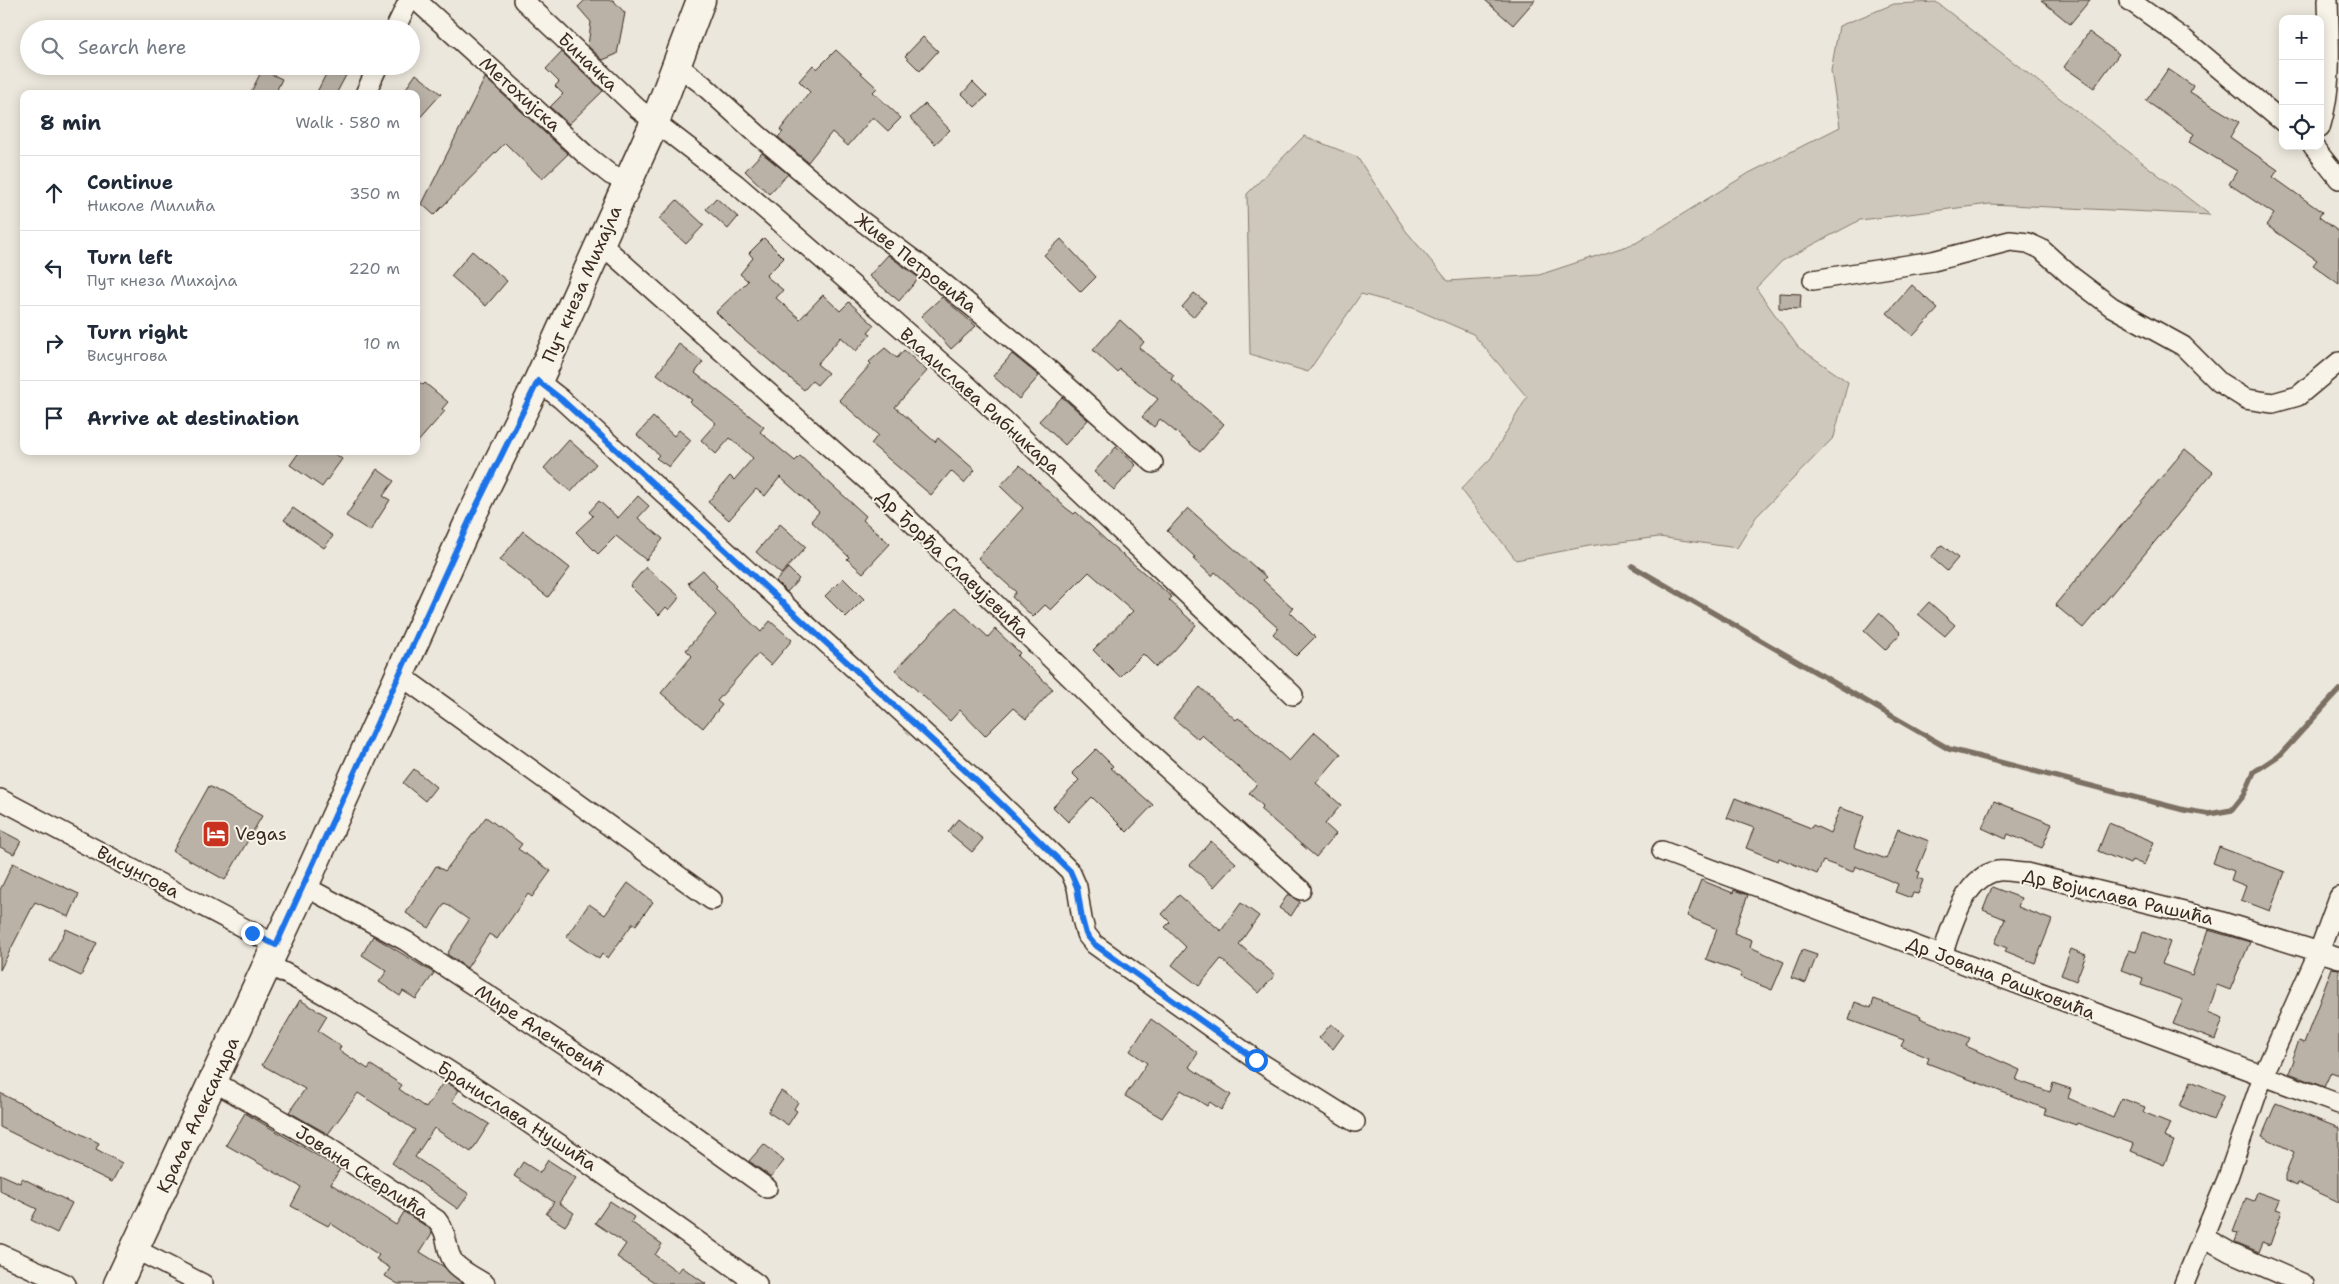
<!DOCTYPE html>
<html lang="en">
<head>
<meta charset="utf-8">
<style>
	:root { --surface:#fff; --page:#f2f2f3; --text:#1f2937; --muted:#747a83; --line:#e0e1e3 }
	body { margin:0; font-family:"Shantell Sans",sans-serif; background:var(--page); color:var(--text) }
	.controls { position:absolute; right:15px; top:15px; display:grid; overflow:hidden; border-radius:10px; box-shadow:0 2px 12px #0003 }
	.controls button { width:45px; height:45px; display:grid; place-items:center; padding:0; border:0; border-bottom:1px solid var(--line); background:var(--surface); color:var(--text); font:25px sans-serif }
	.stop { position:absolute; width:15px; height:15px; margin:-11px; border:4px solid #1a73e8; border-radius:50%; background:#fff }
	.stop.end { background:#1a73e8; border-color:#fff; box-shadow:0 1px 5px #0008 }
	.list { margin:0; padding:0; list-style:none }
	h2 { display:flex; justify-content:space-between; align-items:center; height:65px; margin:0; padding:0 20px; font-size:21px }
	h2 small { font-size:16px; font-weight:400; color:var(--muted) }
	.list li { display:grid; grid-template-columns:32px 1fr auto; gap:15px; align-items:center; box-sizing:border-box; height:75px; padding:0 20px; border-top:1px solid var(--line) }
	.list b { display:block; font-size:19px; white-space:nowrap }
	.list p { margin:0; font-size:16px; white-space:nowrap; color:var(--muted) }
	.list em { font-size:16px; font-style:normal; color:var(--muted) }
	.icon { flex:none; width:28px; height:28px; fill:none; stroke:currentColor; stroke-width:2; stroke-linecap:round; stroke-linejoin:round }
	.map { position:relative; flex:none; width:2339px; height:1284px; overflow:hidden }
	.search { position:absolute; background:var(--surface); box-shadow:0 2px 12px #0003; left:20px; top:20px; width:400px; height:55px; display:flex; align-items:center; gap:12px; box-sizing:border-box; padding:0 18px; border-radius:28px; color:var(--muted); font-size:19px }
	.panel { position:absolute; background:var(--surface); box-shadow:0 2px 12px #0003; left:20px; top:90px; width:400px; height:365px; border-radius:10px }
	.map>svg:first-child { display:block }
</style>
</head>
<body>
<div class="map">
<svg width="2339" height="1284" viewBox="0 0 2339 1284">
	<rect width="100%" height="100%" fill="#ece7dc"/>
	<filter id="ink" filterUnits="userSpaceOnUse"><feTurbulence type="fractalNoise" baseFrequency=".02" numOctaves="2"/><feDisplacementMap in="SourceGraphic" scale="10" xChannelSelector="R" yChannelSelector="G"/><feConvolveMatrix kernelMatrix="1 2 1 2 8 2 1 2 1" color-interpolation-filters="sRGB"/></filter>
	<g filter="url(#ink)">
		<path fill="#cec8bc" stroke="#84796d" d="M1936,2L2210,215L1990,204L1860,220L1782,261L1756,288L1798,347L1848,382L1834,437L1756,517L1737,548L1659,537L1589,546L1516,560L1461,489L1491,458L1527,397L1473,334L1413,308L1361,294L1308,372L1250,354L1247,194L1304,136L1357,157L1406,231L1448,281L1539,275L1636,243L1749,173L1840,127L1831,71L1839,26L1894,4Z"/>
		<g fill="none" stroke-linecap="round" stroke-linejoin="round">
			<path stroke="#7c7064" stroke-width="5.5" d="M1632,566L1949,749L2184,810L2209,814L2232,810L2244,795L2254,772L2281,754L2339,690"/>
		</g>
		<g fill="#bab2a7" stroke="#3b2a1e">
			<path d="M585,0H613L625,13L617,54L603,60L588,46L591,22L578,7Z"/>
			<path d="M1485,0H1535L1513,25Z"/>
			<path d="M2041,0H2090L2070,24Z"/>
			<path d="M2089,32L2119,54L2094,88L2064,67Z"/>
			<path d="M923,37L938,51L920,71L905,56Z"/>
			<path d="M836,50L877,88L873,92L901,118L888,131L873,117L848,146L832,132L808,162L778,137L783,132L780,130L810,92L799,81L813,65L817,69Z"/>
			<path d="M562,52L603,91L569,124L550,107L563,94L555,86L559,82L546,69Z"/>
			<path d="M330,66H351L336,94H316Z"/>
			<path d="M2168,69L2193,86L2190,92L2239,122L2230,137L2278,170L2273,177L2322,212L2319,217L2339,232V284L2313,265L2317,260L2266,225L2274,214L2229,184L2237,171L2189,142L2194,134L2146,101Z"/>
			<path d="M262,70L282,79L275,94H250Z"/>
			<path d="M416,74L441,94L416,122V94H402Z"/>
			<path d="M485,78L568,154L542,179L505,143L434,215L422,204Z"/>
			<path d="M973,82L987,96L975,107L962,94Z"/>
			<path d="M925,104L950,130L935,144L910,118Z"/>
			<path d="M762,153L788,174L769,194L745,171Z"/>
			<path d="M716,198L738,217L728,229L706,209Z"/>
			<path d="M677,200L704,225L686,244L659,219Z"/>
			<path d="M764,238L784,258L766,276L783,290L776,298L800,319L823,295L840,311L849,302L874,325L868,332L871,334L856,351L841,337L817,364L828,373L817,385L812,381L804,390L737,333L716,312L748,281L740,274L753,258L749,253Z"/>
			<path d="M1061,239L1096,277L1081,292L1044,255Z"/>
			<path d="M472,251L507,281L486,306L451,276Z"/>
			<path d="M888,255L919,278L899,301L869,276Z"/>
			<path d="M1912,285L1938,309L1913,336L1887,313Z"/>
			<path d="M1194,293L1206,302L1193,317L1182,307Z"/>
			<path d="M1779,293L1801,294L1800,309L1779,308Z"/>
			<path d="M942,297L976,326L951,349L921,316Z"/>
			<path d="M1120,320L1144,342L1139,348L1174,375L1171,379L1224,424L1200,452L1160,419L1154,427L1142,417L1158,399L1120,369L1117,372L1093,350Z"/>
			<path d="M679,344L703,362L695,373L764,427L760,432L795,461L800,456L866,516L863,520L890,544L863,573L847,559L849,557L811,521L819,512L780,477L765,496L756,489L729,520L708,502L730,476L734,480L753,458L730,438L716,454L701,440L716,423L690,402L692,400L657,374Z"/>
			<path d="M885,348L897,358L904,350L927,371L895,407L935,442L938,438L975,470L964,483L951,471L931,495L871,444L878,435L839,400L871,364L869,362Z"/>
			<path d="M1012,354L1039,376L1019,399L993,376Z"/>
			<path d="M416,380L423,385L425,383L448,402L442,409L445,411L416,444Z"/>
			<path d="M1062,397L1088,420L1065,445L1039,421Z"/>
			<path d="M653,417L674,436L679,430L691,440L669,467L656,458L659,455L637,435Z"/>
			<path d="M569,440L596,464L571,492L544,468Z"/>
			<path d="M1116,447L1136,465L1114,490L1094,472Z"/>
			<path d="M2185,449L2213,472L2083,628L2055,605Z"/>
			<path d="M300,451H331L342,459L322,487L290,465Z"/>
			<path d="M1020,465L1066,508L1074,514L1076,512L1108,542L1172,597L1169,600L1196,625L1173,652L1156,667L1143,654L1120,677L1093,650L1133,611L1089,572L1051,610L1045,605L1033,617L1012,597L1016,592L978,558L1023,508L1000,486Z"/>
			<path d="M377,469L394,481L383,496L390,500L370,531L346,516Z"/>
			<path d="M638,496L649,506L638,518L663,539L646,560L616,536L598,554L576,532L593,516L589,512L599,501L618,518Z"/>
			<path d="M293,508L333,536L324,548L284,520Z"/>
			<path d="M1188,508L1266,577L1263,580L1293,608L1290,612L1315,637L1296,656L1273,634L1278,628L1215,572L1212,576L1193,559L1195,557L1167,531Z"/>
			<path d="M780,524L806,547L781,574L756,552Z"/>
			<path d="M523,531L570,568L548,597L500,560Z"/>
			<path d="M1942,545L1958,558L1947,571L1931,557Z"/>
			<path d="M646,567L680,597L669,610L666,607L659,615L630,586Z"/>
			<path d="M788,568L799,579L787,592L776,581Z"/>
			<path d="M703,570L717,586L715,588L761,632L770,621L792,640L771,665L758,654L717,701L722,705L703,728L661,693L692,656L686,650L716,615L688,583Z"/>
			<path d="M843,578L864,599L846,617L825,596Z"/>
			<path d="M1929,602L1955,625L1945,636L1918,614Z"/>
			<path d="M956,607L988,637L995,629L1020,653L1017,656L1053,689L1026,719L1013,708L985,736L960,710L950,721L895,670Z"/>
			<path d="M1879,613L1901,633L1885,650L1864,631Z"/>
			<path d="M1200,687L1236,720L1238,718L1246,723L1289,761L1315,732L1341,754L1316,783L1341,805L1325,824L1336,834L1316,857L1260,809L1263,806L1249,793L1257,784L1202,735L1198,739L1173,718Z"/>
			<path d="M1096,749L1113,766L1111,768L1153,805L1127,832L1092,797L1068,822L1053,807L1079,780L1072,773Z"/>
			<path d="M414,769L436,787L425,801L403,783Z"/>
			<path d="M209,786L262,816L225,880L173,851Z"/>
			<path d="M1735,798L1811,828L1813,825L1830,833L1840,808L1864,816L1854,847L1886,859L1898,829L1929,841L1917,871L1920,872L1918,878L1923,880L1918,894L1913,893L1911,898L1895,892L1898,884L1855,866L1853,872L1823,861L1817,874L1779,858L1778,861L1746,848L1754,828L1727,818Z"/>
			<path d="M1994,801L2052,824L2042,848L2008,834L2006,839L1982,828Z"/>
			<path d="M486,817L522,844L518,849L551,871L532,897L528,894L497,939L489,934L467,968L447,954L469,920L445,903L429,928L406,913L436,866L445,871Z"/>
			<path d="M958,819L983,839L972,852L948,832Z"/>
			<path d="M2109,823L2154,842L2144,865L2132,860L2130,864L2098,851Z"/>
			<path d="M0,830L21,841L14,854L0,847Z"/>
			<path d="M1211,841L1236,863L1214,887L1190,865Z"/>
			<path d="M2219,847L2285,872L2270,911L2241,900L2246,886L2231,880L2234,871L2213,863Z"/>
			<path d="M13,863L79,894L69,917L35,902L0,970V890Z"/>
			<path d="M1701,880L1733,893L1734,890L1748,895L1734,933L1752,940L1750,947L1784,962L1772,990L1740,977L1742,973L1706,959L1717,929L1687,916Z"/>
			<path d="M628,883L653,902L636,925L633,923L608,958L602,954L599,959L566,937L589,904L605,915Z"/>
			<path d="M1992,887L2021,898L2018,907L2052,920L2035,963L2005,951L2007,948L1995,943L2005,919L1983,910Z"/>
			<path d="M1288,894L1300,902L1291,916L1279,908Z"/>
			<path d="M1179,895L1221,931L1241,903L1259,916L1239,944L1275,975L1259,993L1221,959L1199,986L1172,965L1186,947L1165,927L1170,922L1162,914Z"/>
			<path d="M66,929L97,943L81,976L50,961Z"/>
			<path d="M2208,930L2250,942L2230,990L2217,985L2208,1013L2223,1019L2215,1040L2173,1024L2183,1000L2141,985L2143,978L2121,970L2129,950L2136,952L2143,932L2170,942L2162,964L2192,975Z"/>
			<path d="M373,936L434,973L416,999L403,991L400,996L379,982L387,971L362,955Z"/>
			<path d="M2071,949L2086,955L2076,981L2061,975Z"/>
			<path d="M1802,950L1817,955L1806,983L1791,978Z"/>
			<path d="M2332,968L2339,969V1075L2331,1072L2324,1087L2289,1073L2294,1060L2292,1058L2299,1041L2304,1043Z"/>
			<path d="M1874,999L1921,1016L1920,1018L1970,1038L1966,1046L2020,1070L2016,1080L2050,1092L2053,1083L2071,1089L2068,1098L2113,1118L2121,1098L2145,1107L2143,1112L2170,1123L2164,1137L2174,1141L2164,1165L2131,1151L2134,1144L2077,1123L2076,1125L2044,1114L2046,1109L1927,1063L1929,1058L1901,1046L1904,1040L1849,1020L1855,1002L1871,1008Z"/>
			<path d="M300,1000L327,1016L318,1031L341,1046L339,1050L368,1069L371,1065L402,1085L399,1089L426,1108L444,1081L459,1090L452,1101L489,1124L471,1152L434,1128L415,1157L469,1194L458,1209L392,1163L415,1130L358,1093L328,1134L289,1112L305,1089L262,1065Z"/>
			<path d="M1151,1019L1198,1053L1189,1067L1231,1095L1221,1110L1210,1102L1207,1106L1181,1090L1162,1118L1125,1096L1147,1063L1130,1051Z"/>
			<path d="M1331,1024L1344,1034L1333,1049L1319,1038Z"/>
			<path d="M2191,1081L2224,1095L2213,1120L2180,1106Z"/>
			<path d="M781,1091L798,1102L794,1109L797,1111L788,1125L768,1112Z"/>
			<path d="M0,1093L99,1143L96,1149L122,1163L112,1182L0,1127Z"/>
			<path d="M2276,1103L2339,1128V1202L2298,1183L2297,1186L2285,1181V1175L2294,1152L2262,1136Z"/>
			<path d="M245,1113L340,1169L331,1184L396,1225L404,1212L429,1228L432,1233L420,1252L443,1266L463,1284H398L385,1276L390,1268L376,1259L379,1255L330,1223L328,1226L291,1206L301,1187L226,1145Z"/>
			<path d="M764,1144L784,1161L771,1177L749,1161Z"/>
			<path d="M548,1160L576,1178L559,1203L574,1213L565,1226L546,1214L554,1202L514,1176L523,1162L540,1173Z"/>
			<path d="M0,1174L20,1183L22,1178L72,1203L57,1233L31,1220L37,1209L0,1191Z"/>
			<path d="M2257,1192L2280,1200L2276,1209L2282,1211L2270,1245L2263,1242L2259,1252L2235,1242L2238,1233L2233,1232L2246,1198L2254,1201Z"/>
			<path d="M610,1201L634,1217L631,1222L662,1244L655,1255L678,1272L682,1267L706,1284H657L617,1257L626,1244L595,1223Z"/>
		</g>
		<g fill="none" stroke-linecap="round" stroke-linejoin="round">
			<defs>
				<g id="street">
					<path d="M416,0L587,156L611,175L628,181"/>
					<path d="M523,0L637,108L736,184L967,385L1293,695"/>
					<path d="M2129,0L2184,39L2283,122"/>
					<path d="M395,29L409,0"/>
					<path d="M677,65L702,84L757,134L851,213L931,273L1047,368L1153,463"/>
					<path d="M365,94L378,66"/>
					<path d="M2320,128C2333,86 2329,43 2328,0"/>
					<path d="M2313,146L2339,179"/>
					<path d="M600,243L888,499L1119,725L1301,890"/>
					<path d="M1813,280L1933,261L2010,241L2028,243L2041,249L2071,276L2112,307L2183,346L2219,382L2246,399L2273,403L2298,396L2339,362"/>
					<path d="M538,381L561,399L996,799L1070,871L1077,887L1082,919L1086,934L1094,944L1256,1060L1355,1122"/>
					<path d="M400,675L712,900"/>
					<path d="M0,799L276,945"/>
					<path d="M1662,851L2339,1104"/>
					<path d="M304,886L406,941L605,1072L767,1188"/>
					<path d="M1942,956C1951,929 1964,876 1998,871C2006,870 2017,873 2026,873L2216,920L2339,958"/>
					<path d="M267,964C318,989 366,1019 414,1049C532,1122 645,1203 757,1284"/>
					<path d="M213,1081L326,1146L437,1220C450,1236 444,1247 453,1261C459,1270 476,1278 485,1284"/>
					<path d="M2203,1237L2230,1252L2304,1284"/>
					<path d="M135,1249L203,1284"/>
					<path d="M0,1254L66,1284"/>
					<path d="M2184,1284L2228,1177L2263,1076L2319,951L2339,897"/>
				</g>
				<path id="secondary" d="M118,1284L304,886L472,515L538,381L655,122L701,0"/>
			</defs>
			<use href="#street" stroke="#3b2a1e" stroke-width="22"/>
			<use href="#secondary" stroke="#3b2a1e" stroke-width="31"/>
			<use href="#street" stroke="#f7f3e8" stroke-width="19"/>
			<use href="#secondary" stroke="#f7f3e8" stroke-width="28"/>
		</g>
	</g>
	<g fill="none" stroke-linecap="round" stroke-linejoin="round" filter="url(#ink)">
		<path stroke="#1a73e8" stroke-width="6" d="M252,933L276,945L472,515L538,381L561,399L996,799L1070,871L1077,887L1082,919L1086,934L1094,944L1256,1060"/>
	</g>
	<defs>
		<symbol id="hotel-square" viewBox="-11 -11 22 22"><rect x="-9" y="-9" width="18" height="18" rx="4" fill="#c8321e" stroke="#f7f3e8"/><path d="M-6-4.5h1.5V1H6V5H4.5V3h-9V5H-6ZM-4 0a1.8 1.8 0 1 1 3.6 0ZM.5 0V-2.5h3Q6-2.5 6 0Z" fill="#fff"/></symbol>
	</defs>
	<g fill-rule="evenodd">
		<use href="#hotel-square" x="200" y="818" width="32" height="32"/>
	</g>
	<g text-anchor="middle" stroke-width="4" stroke-linejoin="round" paint-order="stroke">
		<g font-size="18" fill="#3b2a1e" stroke="#f7f3e8">
			<text transform="translate(588 62) rotate(44)" y="6">Биначка</text>
			<text transform="translate(520 94) rotate(42)" y="6">Метохијска</text>
			<text transform="translate(916 263) rotate(38)" y="6">Живе Петровића</text>
			<text transform="translate(582 284) rotate(-66)" y="6">Пут кнеза Михајла</text>
			<text transform="translate(980 401) rotate(42)" y="6">Владислава Рибникара</text>
			<text transform="translate(953 564) rotate(44)" y="6">Др Ђорђа Славујевића</text>
			<text transform="translate(138 872) rotate(28)" y="6">Висунгова</text>
			<text transform="translate(2118 897) rotate(13)" y="6">Др Војислава Рашића</text>
			<text transform="translate(2001 978) rotate(21)" y="6">Др Јована Рашковића</text>
			<text transform="translate(540 1030) rotate(33)" y="6">Мире Алечковић</text>
			<text transform="translate(198 1115) rotate(-65)" y="6">Краља Александра</text>
			<text transform="translate(517 1116) rotate(33)" y="6">Бранислава Нушића</text>
			<text transform="translate(362 1172) rotate(33)" y="6">Јована Скерлића</text>
		</g>
		<g font-size="18" fill="#3b2a1e" stroke="#f7f3e8" text-anchor="start">
			<text x="235" y="840">Vegas</text>
		</g>
	</g>
</svg>
<div class="controls">
<button>+</button>
<button>−</button>
<button><svg class="icon" aria-label="locate" viewBox="0 0 24 24"><circle cx="12" cy="12" r="6"/><path d="M12 2v4M12 18v4M2 12h4M18 12h4"/></svg></button>
</div>
<div class="stop" style="left:1256px;top:1060px"></div>
<div class="stop end" style="left:252px;top:933px"></div>
<div class="search"><svg class="icon" aria-label="search" viewBox="0 0 24 24"><circle cx="10" cy="10" r="6"/><path d="M15 15l6 6"/></svg>Search here</div>
<section class="panel">
<h2>8 min<small>Walk · 580 m</small></h2>
<ul class="list">
<li><svg class="icon" aria-label="ahead" viewBox="0 0 24 24"><path d="M12 20V5M6 11l6-6 6 6"/></svg><div><b>Continue</b><p>Николе Милића</p></div><em>350 m</em></li>
<li><svg class="icon" aria-label="left" viewBox="0 0 24 24"><path d="M17 20v-9H6M10 6l-5 5 5 5"/></svg><div><b>Turn left</b><p>Пут кнеза Михајла</p></div><em>220 m</em></li>
<li><svg class="icon" aria-label="right" viewBox="0 0 24 24"><path d="M7 20v-9h11M14 6l5 5-5 5"/></svg><div><b>Turn right</b><p>Висунгова</p></div><em>10 m</em></li>
<li><svg class="icon" aria-label="arrive" viewBox="0 0 24 24"><path d="M6 21V4h12l-3 4 3 4H6"/></svg><div><b>Arrive at destination</b></div></li>
</ul>
</section>
</div>
</body>
</html>
